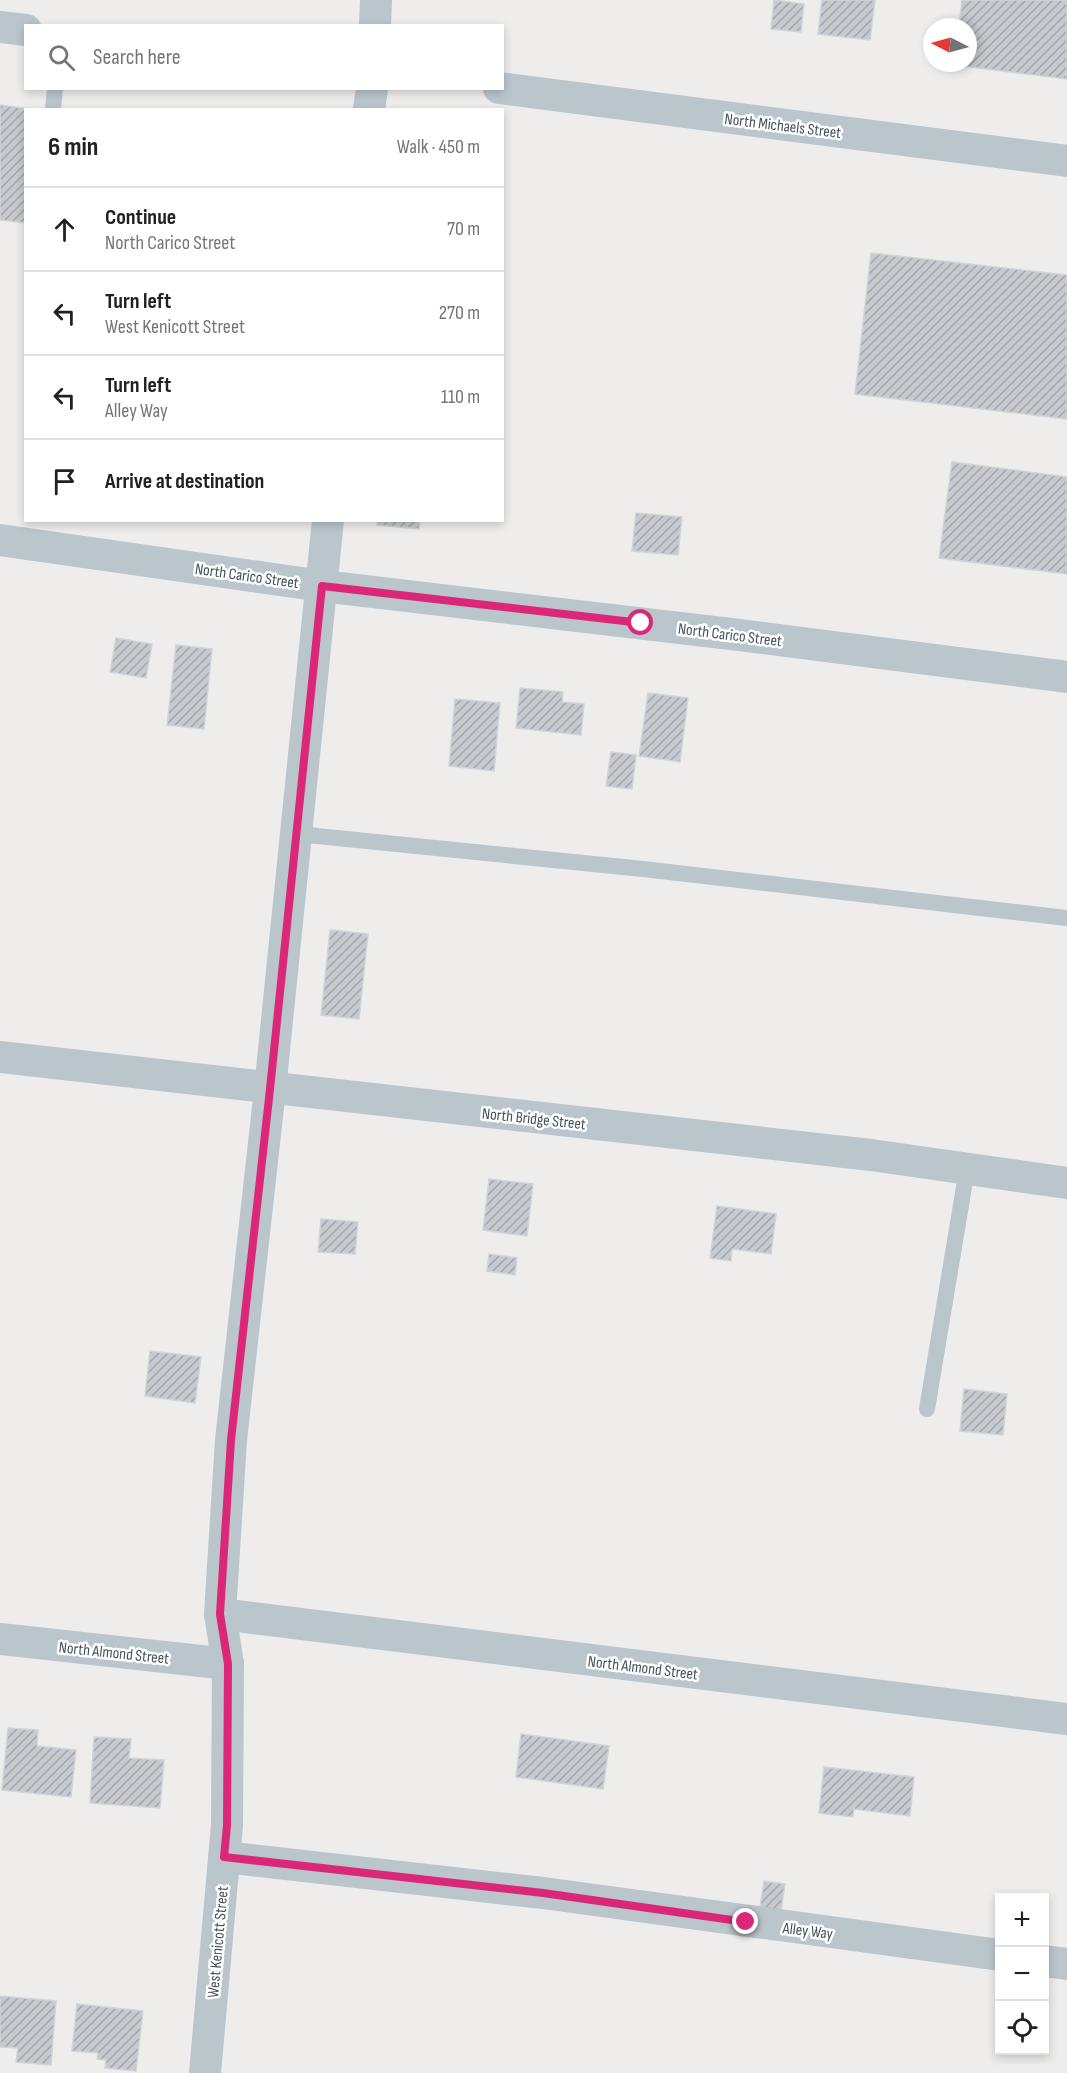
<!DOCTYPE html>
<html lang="en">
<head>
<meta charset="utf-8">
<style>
	:root { --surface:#fff; --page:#f6f6f6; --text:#202124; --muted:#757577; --line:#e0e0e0 }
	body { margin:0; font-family:"Sofia Sans Condensed",sans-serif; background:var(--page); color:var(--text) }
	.controls { position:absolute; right:18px; bottom:18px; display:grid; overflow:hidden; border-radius:0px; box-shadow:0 3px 9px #0003 }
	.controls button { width:54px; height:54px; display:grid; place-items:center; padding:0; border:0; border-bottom:2px solid var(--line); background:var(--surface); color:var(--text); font:30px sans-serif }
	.compass { position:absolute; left:923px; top:18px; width:54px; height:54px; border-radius:50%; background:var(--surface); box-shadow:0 3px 9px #0003; rotate:276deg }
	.stop { position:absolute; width:18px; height:18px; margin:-14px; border:4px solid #db2777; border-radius:50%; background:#fff }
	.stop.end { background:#db2777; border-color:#fff; box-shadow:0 2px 6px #0008 }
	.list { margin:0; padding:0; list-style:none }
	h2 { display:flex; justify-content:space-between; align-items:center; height:78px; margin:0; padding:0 24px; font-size:26px }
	h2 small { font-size:20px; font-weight:400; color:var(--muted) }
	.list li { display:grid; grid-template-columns:39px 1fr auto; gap:18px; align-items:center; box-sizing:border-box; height:84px; padding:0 24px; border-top:2px solid var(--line) }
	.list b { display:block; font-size:22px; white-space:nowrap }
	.list p { margin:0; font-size:20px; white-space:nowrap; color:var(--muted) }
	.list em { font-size:20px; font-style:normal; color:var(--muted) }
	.icon { flex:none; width:33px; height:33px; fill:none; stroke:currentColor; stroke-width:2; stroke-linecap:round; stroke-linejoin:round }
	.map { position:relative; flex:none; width:1067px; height:2073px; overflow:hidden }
	.search { position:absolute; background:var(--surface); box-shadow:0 3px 9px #0003; left:24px; top:24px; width:480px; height:66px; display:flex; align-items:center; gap:15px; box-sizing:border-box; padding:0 21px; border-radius:0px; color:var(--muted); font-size:22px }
	.panel { position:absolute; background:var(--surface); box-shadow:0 3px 9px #0003; left:24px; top:108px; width:480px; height:414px; border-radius:0px }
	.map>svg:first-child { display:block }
</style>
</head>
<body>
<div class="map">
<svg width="1067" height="2073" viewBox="0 0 1067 2073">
	<defs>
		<pattern id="building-hatch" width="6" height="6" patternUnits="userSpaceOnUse" patternTransform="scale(1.5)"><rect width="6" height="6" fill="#c6cacf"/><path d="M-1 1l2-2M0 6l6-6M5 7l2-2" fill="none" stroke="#a3a6ab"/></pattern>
	</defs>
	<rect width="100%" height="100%" fill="#efecec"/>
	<g fill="url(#building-hatch)" stroke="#d0d3d8" stroke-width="1.5">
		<path d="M774,0L804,4L801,32L771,29Z"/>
		<path d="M822,0H875L870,40L818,34Z"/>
		<path d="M962,0H1067V79L954,65V63H968V27H959Z"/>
		<path d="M0,105L39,110H26V223L0,220Z"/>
		<path d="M871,253L1067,275V419L855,394Z"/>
		<path d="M952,462L1067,477V574L939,558Z"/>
		<path d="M636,513L682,517L678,555L632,551Z"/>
		<path d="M378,520H420L419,529L377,525Z"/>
		<path d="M116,638L152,644L146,678L110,672Z"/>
		<path d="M176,645L212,649L204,729L167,725Z"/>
		<path d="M520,688L563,692L562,702L584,704L581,735L516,728Z"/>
		<path d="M648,693L688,698L680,762L639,756Z"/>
		<path d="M455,699L500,703L494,771L449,766Z"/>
		<path d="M611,752L636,755L632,789L606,786Z"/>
		<path d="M330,930L368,934L359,1019L321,1015Z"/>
		<path d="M489,1179L533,1184L527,1236L483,1230Z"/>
		<path d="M717,1206L776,1214L771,1254L732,1249L731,1261L710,1258Z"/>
		<path d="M321,1219L358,1222L355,1254L318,1252Z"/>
		<path d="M489,1254L517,1258L515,1275L487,1271Z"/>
		<path d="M150,1351L201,1357L195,1403L145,1396Z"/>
		<path d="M964,1389L1007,1394L1003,1435L960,1431Z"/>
		<path d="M8,1728L38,1730L37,1746L76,1750L71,1797L2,1790Z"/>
		<path d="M521,1734L609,1746L603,1789L516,1777Z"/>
		<path d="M94,1737L131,1739L129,1758L164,1760L160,1808L90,1803Z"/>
		<path d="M824,1767L914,1777L910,1816L854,1809L853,1817L819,1813Z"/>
		<path d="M764,1881L785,1884L780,1917L759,1914Z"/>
		<path d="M0,1996L56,2001L51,2065L16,2062L18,2048L0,2047Z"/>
		<path d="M77,2004L143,2011L136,2071L105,2068L106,2060L97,2059L98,2053L72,2051Z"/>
	</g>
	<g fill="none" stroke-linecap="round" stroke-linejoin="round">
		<g stroke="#bac5cc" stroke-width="16">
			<path d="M53,110L55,88"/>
			<path d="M297,834L643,869L1067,918"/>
			<path d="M927,1409L967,1169"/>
		</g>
		<g stroke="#bac5cc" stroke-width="32">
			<path d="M375,26L376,0"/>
			<path d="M0,27L26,30"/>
			<path d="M499,88L1067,161"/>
			<path d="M369,110L372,88"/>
			<path d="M0,540L322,586L731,634L1067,677"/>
			<path d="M0,1057L871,1155L1067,1183"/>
			<path d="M220,1614L1067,1719"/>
			<path d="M0,1639L228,1664"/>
			<path d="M224,1857L543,1893L1000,1955"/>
			<path d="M1044,1961L1067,1964"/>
			<path d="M205,2073L227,1825L228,1664L220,1614L231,1440L270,1089L328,520"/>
		</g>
	</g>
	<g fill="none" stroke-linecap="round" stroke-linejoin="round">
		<path stroke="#db2777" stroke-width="8" d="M641,623L322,586L270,1089L231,1440L220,1614L228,1664L227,1825L224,1857L543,1893L746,1922"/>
	</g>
	<g text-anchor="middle" stroke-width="5" stroke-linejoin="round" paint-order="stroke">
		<g font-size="16" fill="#455159" stroke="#fff">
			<text transform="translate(783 125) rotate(7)" y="6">North Michaels Street</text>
			<text transform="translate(247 575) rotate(8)" y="6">North Carico Street</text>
			<text transform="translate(730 634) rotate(7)" y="6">North Carico Street</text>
			<text transform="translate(534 1118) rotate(6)" y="6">North Bridge Street</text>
			<text transform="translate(114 1652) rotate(6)" y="6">North Almond Street</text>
			<text transform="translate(643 1667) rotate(7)" y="6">North Almond Street</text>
			<text transform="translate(808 1930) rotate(7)" y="6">Alley Way</text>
			<text transform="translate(217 1942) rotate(-85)" y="6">West Kenicott Street</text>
		</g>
	</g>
</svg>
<div class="controls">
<button>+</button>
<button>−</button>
<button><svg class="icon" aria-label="locate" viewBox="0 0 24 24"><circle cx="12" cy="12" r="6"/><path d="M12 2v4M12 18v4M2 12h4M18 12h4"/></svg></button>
</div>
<svg class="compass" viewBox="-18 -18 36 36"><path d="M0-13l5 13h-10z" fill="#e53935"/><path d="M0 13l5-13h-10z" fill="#757577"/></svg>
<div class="stop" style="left:641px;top:623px"></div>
<div class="stop end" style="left:746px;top:1922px"></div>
<div class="search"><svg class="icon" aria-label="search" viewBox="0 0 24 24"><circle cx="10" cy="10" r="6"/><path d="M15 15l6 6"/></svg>Search here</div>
<section class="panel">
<h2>6 min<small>Walk · 450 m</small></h2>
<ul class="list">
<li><svg class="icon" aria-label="ahead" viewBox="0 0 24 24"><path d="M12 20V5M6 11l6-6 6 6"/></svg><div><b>Continue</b><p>North Carico Street</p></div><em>70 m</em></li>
<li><svg class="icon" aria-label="left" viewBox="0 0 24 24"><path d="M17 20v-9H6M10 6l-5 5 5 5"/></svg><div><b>Turn left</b><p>West Kenicott Street</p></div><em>270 m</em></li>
<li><svg class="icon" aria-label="left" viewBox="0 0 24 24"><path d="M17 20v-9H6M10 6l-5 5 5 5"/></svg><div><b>Turn left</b><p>Alley Way</p></div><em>110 m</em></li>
<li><svg class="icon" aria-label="arrive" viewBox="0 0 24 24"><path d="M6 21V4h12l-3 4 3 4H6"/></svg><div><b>Arrive at destination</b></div></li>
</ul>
</section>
</div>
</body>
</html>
